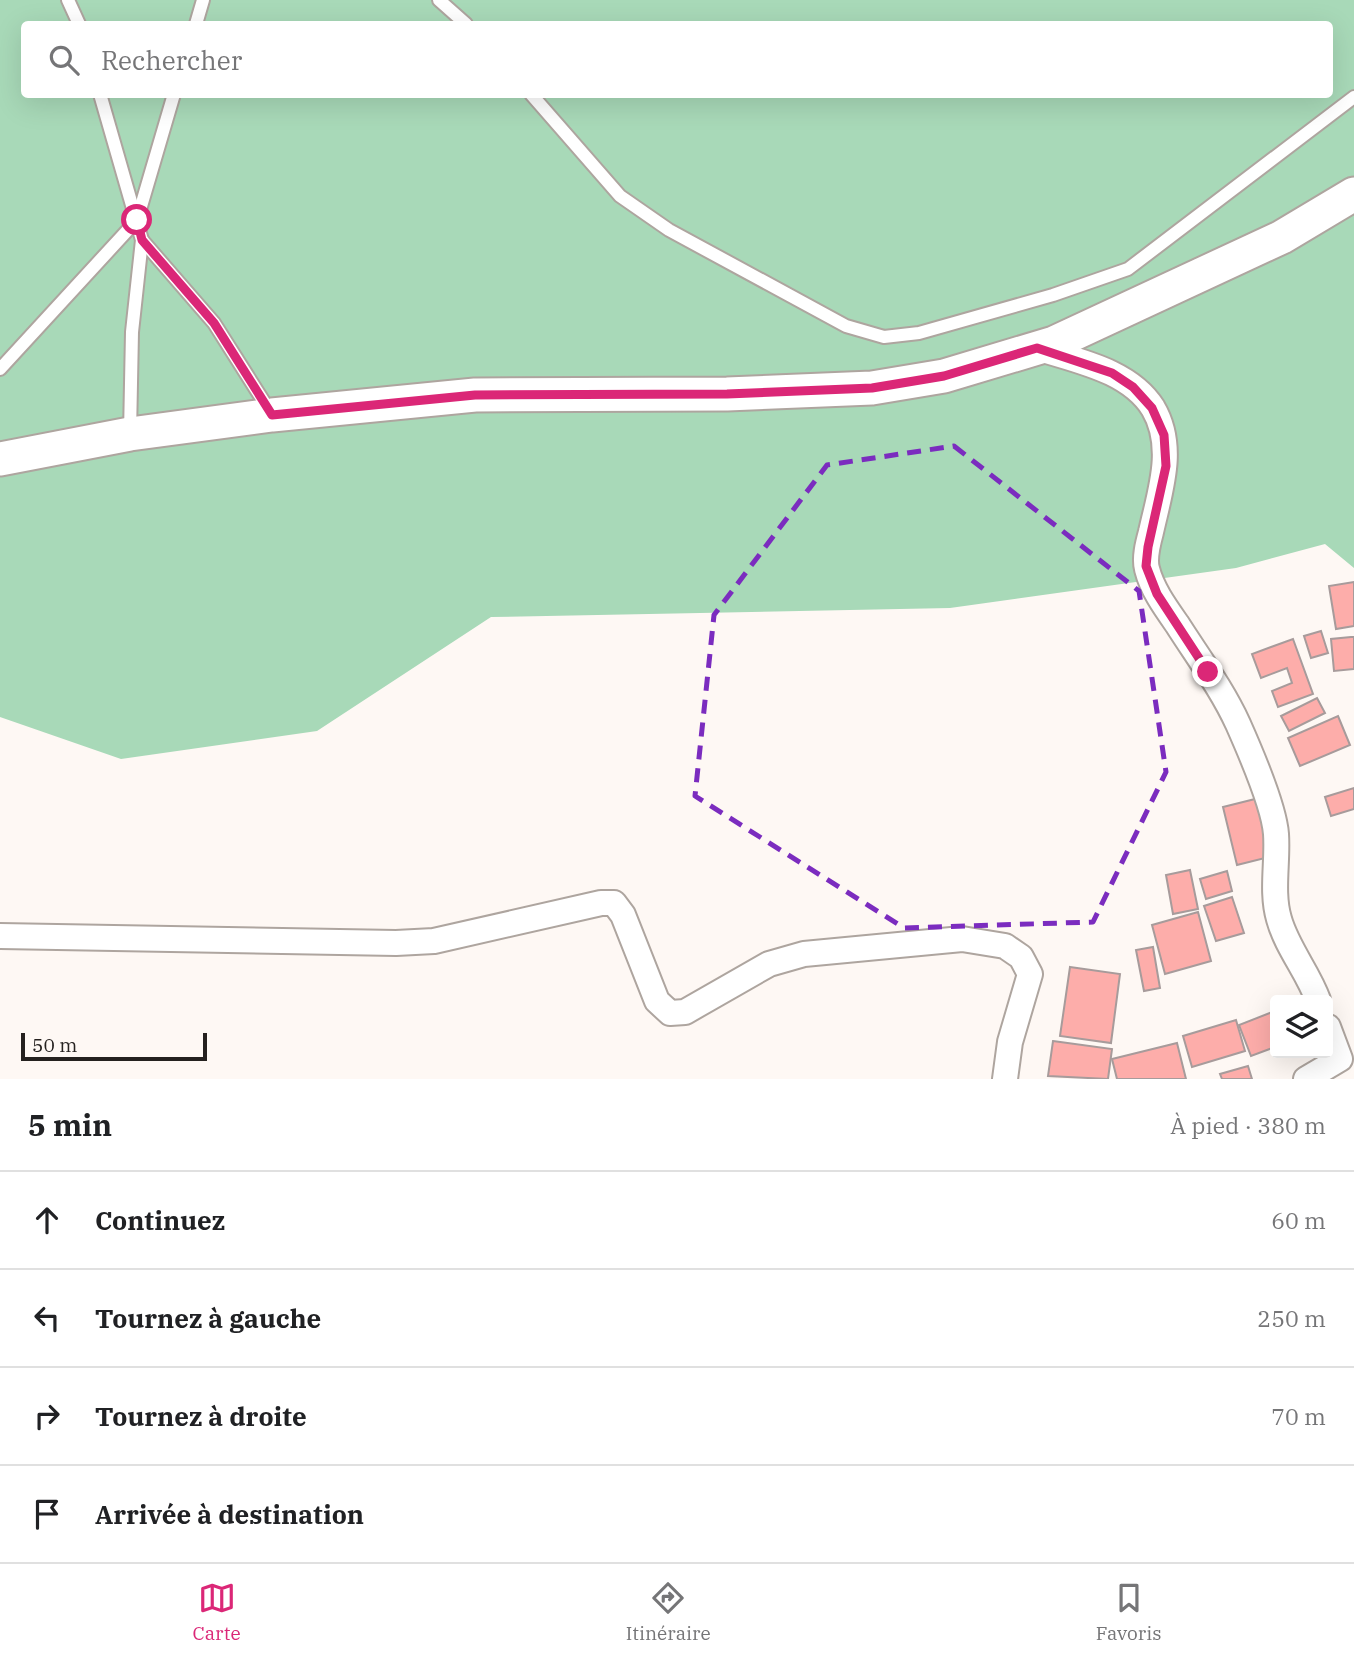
<!DOCTYPE html>
<html lang="fr">
<head>
<meta charset="utf-8">
<style>
	:root { --surface:#fff; --page:#f6f6f6; --text:#202124; --muted:#757577; --line:#e0e0e0; --accent:#db2777 }
	body { margin:0; font-family:"IBM Plex Serif",serif; background:var(--page); color:var(--text) }
	.controls { position:absolute; right:21px; bottom:21px; display:grid; overflow:hidden; border-radius:7px; box-shadow:0 7px 28px #0002 }
	.controls button { width:63px; height:63px; display:grid; place-items:center; padding:0; border:0; border-bottom:2px solid var(--line); background:var(--surface); color:var(--text); font:35px sans-serif }
	.scale { position:absolute; left:21px; bottom:18px; width:186px; box-sizing:border-box; padding-left:7px; border:4px solid #25211f; border-top:0; font-size:19px; line-height:24px; white-space:nowrap; color:#25211f; -webkit-text-stroke:5px #fef8f4; paint-order:stroke }
	.stop { position:absolute; width:21px; height:21px; margin:-16px; border:5px solid #db2777; border-radius:50%; background:#fff }
	.stop.end { background:#db2777; border-color:#fff; box-shadow:0 2px 7px #0008 }
	.list { margin:0; padding:0; list-style:none }
	h2 { display:flex; justify-content:space-between; align-items:center; height:91px; margin:0; padding:0 28px; font-size:30px }
	h2 small { font-size:23px; font-weight:400; color:var(--muted) }
	.list li { display:grid; grid-template-columns:46px 1fr auto; gap:21px; align-items:center; box-sizing:border-box; height:98px; padding:0 28px; border-top:2px solid var(--line) }
	.list b { display:block; font-size:26px; white-space:nowrap }
	.list em { font-size:23px; font-style:normal; color:var(--muted) }
	.icon { flex:none; width:38px; height:38px; fill:none; stroke:currentColor; stroke-width:2; stroke-linecap:round; stroke-linejoin:round }
	.map { position:relative; flex:none; width:1354px; height:1079px; overflow:hidden }
	.search { position:absolute; background:var(--surface); box-shadow:0 7px 28px #0002; left:21px; right:21px; top:21px; height:77px; display:flex; align-items:center; gap:18px; box-sizing:border-box; padding:0 24px; border-radius:7px; color:var(--muted); font-size:26px }
	.sheet { height:483px; background:var(--surface) }
	nav { display:flex; justify-content:space-around; align-items:center; box-sizing:border-box; height:98px; border-top:2px solid var(--line); background:var(--surface); font-size:19px; color:var(--muted) }
	nav a { display:grid; justify-items:center; gap:4px }
	nav .on { color:var(--accent) }
	.map>svg:first-child { display:block }
</style>
</head>
<body>
<div class="map">
<svg width="1354" height="1079" viewBox="0 0 1354 1079">
	<rect width="100%" height="100%" fill="#fef8f4"/>
	<path fill="#a8d9b8" fill-rule="evenodd" d="M0,0H1354V568L1325,544L1236,568L950,608L491,617L317,731L121,759L0,717ZM24,24H1330V94H24Z"/>
	<g fill="#fdadaa" stroke="#a79b9b" stroke-width="2">
		<path d="M1354,582V626L1336,629L1329,586Z"/>
		<path d="M1321,631L1328,653L1311,658L1304,636Z"/>
		<path d="M1351,637H1354V669L1334,671L1331,639Z"/>
		<path d="M1293,639L1313,694L1278,707L1272,691L1292,683L1287,668L1261,678L1252,654Z"/>
		<path d="M1317,698L1325,713L1289,731L1281,716Z"/>
		<path d="M1338,716L1350,745L1300,766L1288,738Z"/>
		<path d="M1354,788V809L1331,816L1325,797Z"/>
		<path d="M1259,798L1273,856L1237,865L1223,807Z"/>
		<path d="M1190,870L1198,909L1173,914L1166,875Z"/>
		<path d="M1227,871L1232,891L1206,899L1200,879Z"/>
		<path d="M1232,897L1244,933L1216,941L1204,906Z"/>
		<path d="M1198,912L1211,961L1165,974L1152,925Z"/>
		<path d="M1153,947L1160,988L1144,991L1136,950Z"/>
		<path d="M1070,967L1120,974L1111,1043L1060,1036Z"/>
		<path d="M1275,1011V1047L1251,1056L1239,1025Z"/>
		<path d="M1236,1020L1245,1051L1192,1067L1183,1036Z"/>
		<path d="M1053,1041L1112,1049L1108,1079L1048,1076Z"/>
		<path d="M1177,1043L1186,1079H1117L1112,1059Z"/>
		<path d="M1248,1066L1252,1079H1222L1220,1074Z"/>
	</g>
	<g fill="none" stroke-linecap="round" stroke-linejoin="round">
		<defs>
			<g id="lane">
				<path d="M68,0L79,24"/>
				<path d="M439,0L466,24"/>
				<path d="M196,24L203,0"/>
				<path d="M100,94L142,240L132,332L130,434"/>
				<path d="M531,94L620,196L669,230L846,326L884,337L919,333L1053,295L1128,269L1354,97"/>
				<path d="M142,240L214,323L271,413"/>
				<path d="M0,369L137,220L174,94"/>
			</g>
			<g id="street">
				<path d="M1037,348C1077,361 1129,370 1153,408C1176,447 1160,491 1151,532C1148,543 1144,558 1147,569C1152,589 1165,607 1177,624C1198,657 1222,689 1238,724C1250,751 1274,806 1276,834C1278,862 1271,892 1279,919C1287,948 1308,972 1318,1000"/>
				<path d="M0,936L396,943L434,941L601,903H614L623,915L657,1001L670,1013L685,1012L769,964L804,954L962,939L1005,946L1021,957L1030,974L1010,1042L1005,1079"/>
				<path d="M1306,1079L1340,1059L1328,1027"/>
			</g>
			<path id="secondary" d="M0,459L130,434L272,415L475,395L727,394L872,388L944,376L1054,343L1282,237L1354,194"/>
		</defs>
		<use href="#lane" stroke="#aea59f" stroke-width="16"/>
		<use href="#street" stroke="#aea59f" stroke-width="28"/>
		<use href="#secondary" stroke="#aea59f" stroke-width="37"/>
		<use href="#lane" stroke="#fff" stroke-width="12"/>
		<use href="#street" stroke="#fff" stroke-width="24"/>
		<use href="#secondary" stroke="#fff" stroke-width="33"/>
	</g>
	<g fill="none" stroke-linecap="round" stroke-linejoin="round">
		<path stroke="#db2777" stroke-width="9" d="M137,220L142,240L214,323L272,415L475,395L727,394L872,388L944,376L1037,348L1112,373L1133,387L1152,408L1164,435L1166,466L1148,547L1146,566L1157,594L1208,672"/>
	</g>
	<path fill="none" stroke="#7b2cbf" stroke-width="5" stroke-dasharray="14 9" stroke-linejoin="round" d="M954,446L1139,591L1166,772L1093,922L904,928L695,796L714,615L827,465Z"/>
</svg>
<div class="controls">
<button><svg class="icon" aria-label="layers" viewBox="0 0 24 24"><path d="M12 4l9 5-9 5-9-5zM3 14l9 5 9-5"/></svg></button>
</div>
<div class="scale">50 m</div>
<div class="stop" style="left:137px;top:220px"></div>
<div class="stop end" style="left:1208px;top:672px"></div>
<div class="search"><svg class="icon" aria-label="search" viewBox="0 0 24 24"><circle cx="10" cy="10" r="6"/><path d="M15 15l6 6"/></svg>Rechercher</div>
</div>
<section class="sheet">
<h2>5 min<small>À pied · 380 m</small></h2>
<ul class="list">
<li><svg class="icon" aria-label="ahead" viewBox="0 0 24 24"><path d="M12 20V5M6 11l6-6 6 6"/></svg><div><b>Continuez</b></div><em>60 m</em></li>
<li><svg class="icon" aria-label="left" viewBox="0 0 24 24"><path d="M17 20v-9H6M10 6l-5 5 5 5"/></svg><div><b>Tournez à gauche</b></div><em>250 m</em></li>
<li><svg class="icon" aria-label="right" viewBox="0 0 24 24"><path d="M7 20v-9h11M14 6l5 5-5 5"/></svg><div><b>Tournez à droite</b></div><em>70 m</em></li>
<li><svg class="icon" aria-label="arrive" viewBox="0 0 24 24"><path d="M6 21V4h12l-3 4 3 4H6"/></svg><div><b>Arrivée à destination</b></div></li>
</ul>
</section>
<nav>
<a class="on"><svg class="icon" aria-label="map" viewBox="0 0 24 24"><path d="M3 6l6-2 6 2 6-2v14l-6 2-6-2-6 2zM9 4v14M15 6v14"/></svg>Carte</a>
<a><svg class="icon" aria-label="directions" viewBox="0 0 24 24"><path d="M12 3l9 9-9 9-9-9zM9 14v-3h6M13 9l2 2-2 2"/></svg>Itinéraire</a>
<a><svg class="icon" aria-label="saved" viewBox="0 0 24 24"><path d="M7 4h10v16l-5-4-5 4z"/></svg>Favoris</a>
</nav>
</body>
</html>
